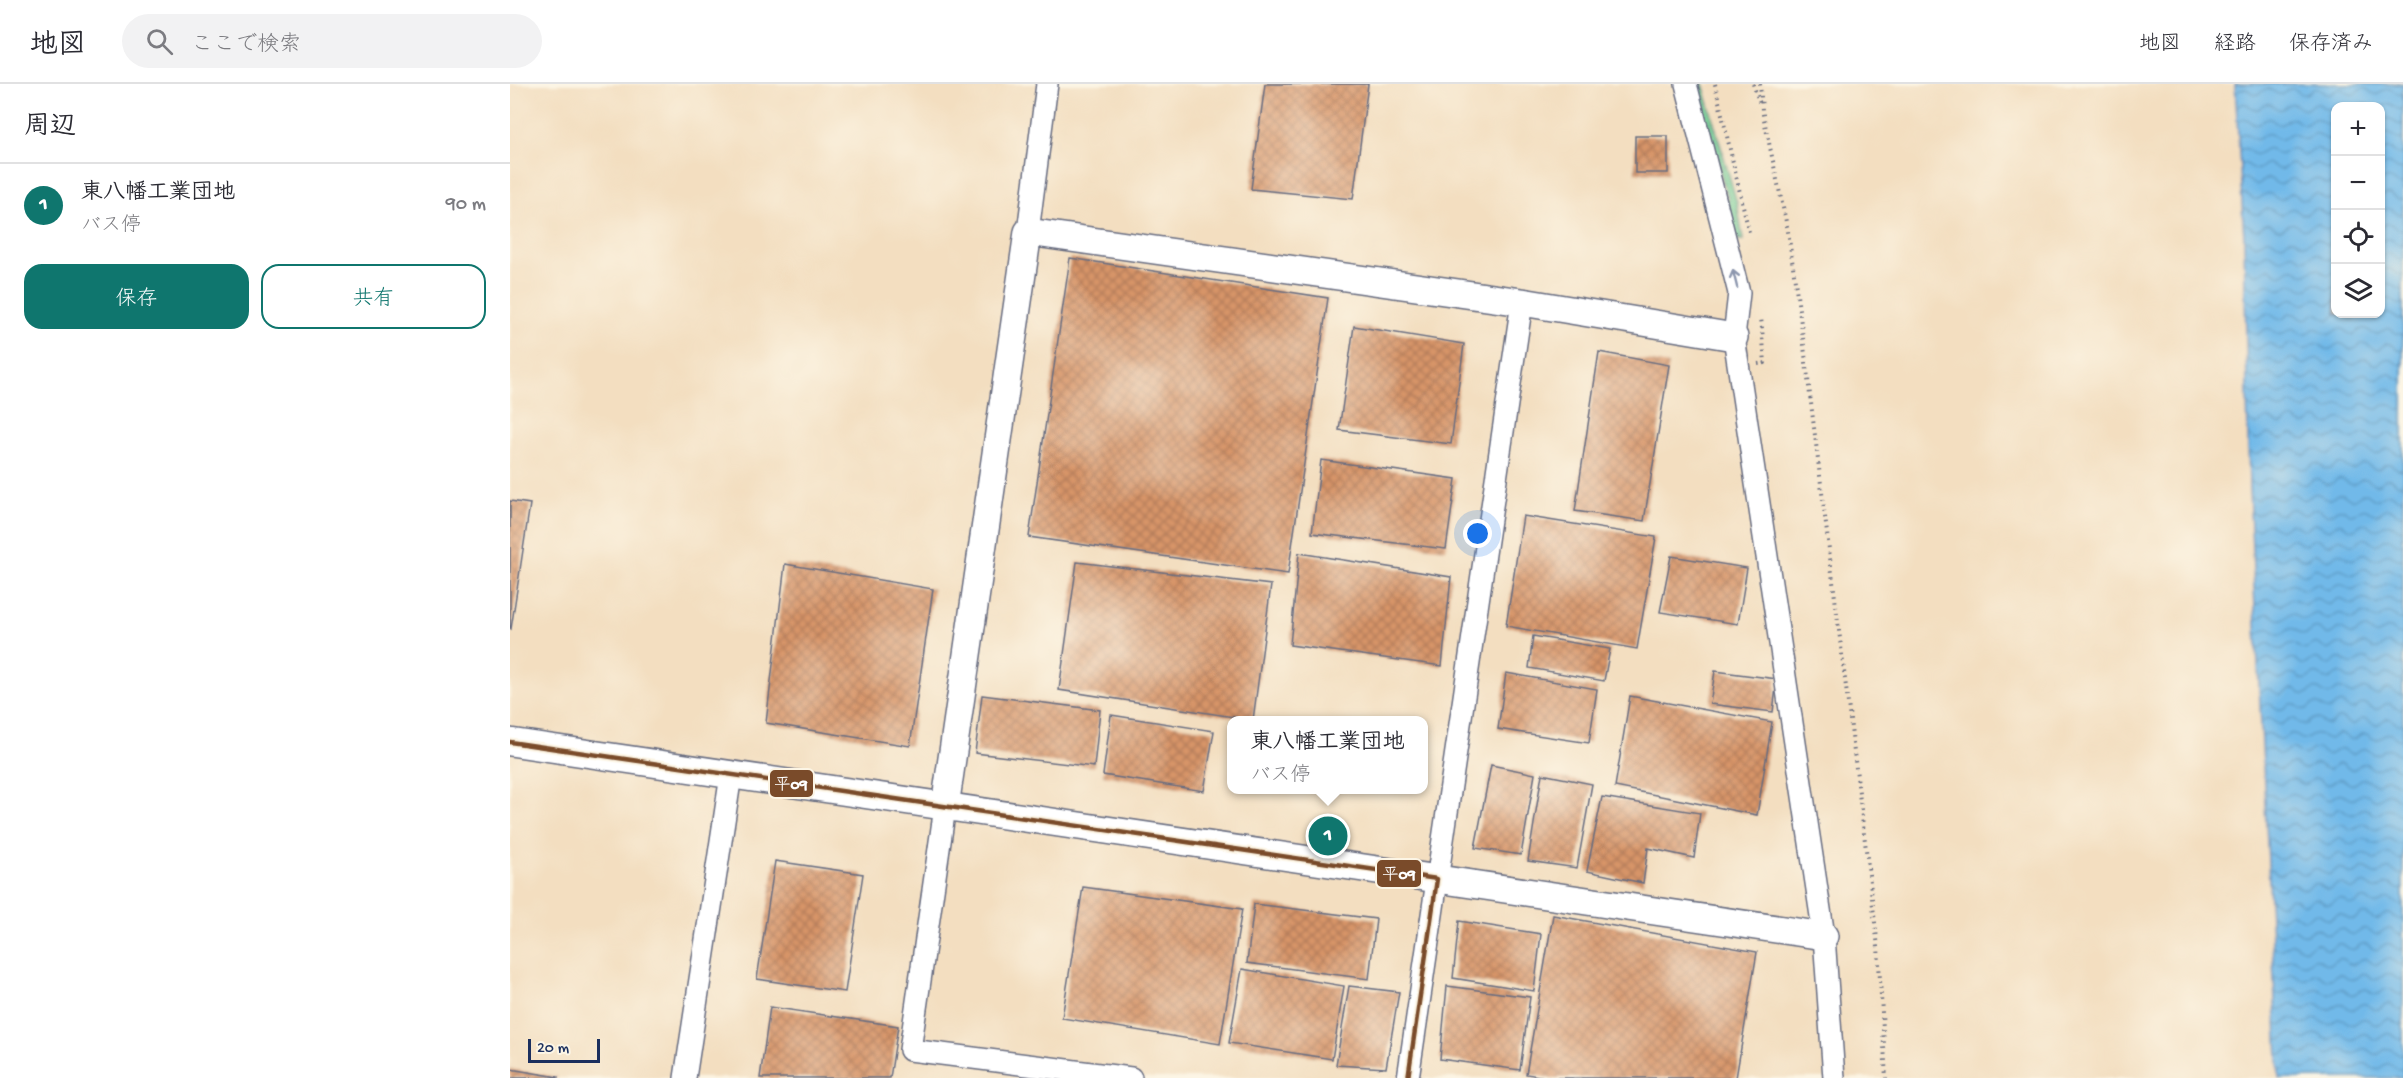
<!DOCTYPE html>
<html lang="ja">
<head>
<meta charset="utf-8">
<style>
	:root { --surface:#fff; --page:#f2f2f3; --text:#2b2b33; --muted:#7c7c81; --line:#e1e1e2; --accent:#0f766e }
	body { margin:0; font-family:"Gochi Hand","Klee One",sans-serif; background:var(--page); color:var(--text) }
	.controls { position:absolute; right:18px; top:18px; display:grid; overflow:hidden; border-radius:12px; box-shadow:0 2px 4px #0004 }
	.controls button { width:54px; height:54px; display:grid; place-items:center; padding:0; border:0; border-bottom:2px solid var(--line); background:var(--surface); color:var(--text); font:30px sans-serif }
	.scale { position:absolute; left:18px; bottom:15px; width:72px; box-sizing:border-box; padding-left:6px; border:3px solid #1b2f5e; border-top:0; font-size:16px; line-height:21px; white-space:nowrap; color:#1b2f5e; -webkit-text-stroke:4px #fcf5e5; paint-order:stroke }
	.you { position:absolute; left:968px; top:450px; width:21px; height:21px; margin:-15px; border:4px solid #fff; border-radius:50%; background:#1a73e8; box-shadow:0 0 0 9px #1a73e833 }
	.badge { display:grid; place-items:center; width:39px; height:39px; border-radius:50%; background:var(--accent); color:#fff; font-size:20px; font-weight:700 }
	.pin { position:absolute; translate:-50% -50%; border:3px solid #fff; box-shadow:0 2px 6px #0006 }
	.popup { position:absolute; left:717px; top:632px; width:201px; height:78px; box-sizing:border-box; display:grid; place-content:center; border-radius:12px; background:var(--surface); filter:drop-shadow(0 2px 4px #0005); font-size:20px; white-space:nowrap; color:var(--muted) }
	.popup b { font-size:22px; color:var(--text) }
	.popup::after { content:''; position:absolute; left:50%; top:100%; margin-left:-12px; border:12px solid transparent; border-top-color:var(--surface) }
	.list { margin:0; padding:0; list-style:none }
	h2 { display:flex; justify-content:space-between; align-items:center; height:78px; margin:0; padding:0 24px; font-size:26px }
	h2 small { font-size:20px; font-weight:400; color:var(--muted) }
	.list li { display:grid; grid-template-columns:39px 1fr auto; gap:18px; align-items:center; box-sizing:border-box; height:84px; padding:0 24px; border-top:2px solid var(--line) }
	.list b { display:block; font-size:22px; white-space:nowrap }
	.list p { margin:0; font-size:20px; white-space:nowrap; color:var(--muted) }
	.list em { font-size:20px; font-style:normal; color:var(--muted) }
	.actions { display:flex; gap:12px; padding:18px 24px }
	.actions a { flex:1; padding:14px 0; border:2px solid var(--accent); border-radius:18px; text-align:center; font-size:21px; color:var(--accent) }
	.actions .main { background:var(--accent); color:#fff }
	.icon { flex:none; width:33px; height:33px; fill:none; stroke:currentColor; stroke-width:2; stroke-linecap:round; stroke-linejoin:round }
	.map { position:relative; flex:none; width:1893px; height:994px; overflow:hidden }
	header { display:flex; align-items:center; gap:36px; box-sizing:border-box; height:84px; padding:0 30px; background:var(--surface); border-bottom:2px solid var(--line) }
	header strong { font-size:28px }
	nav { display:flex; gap:33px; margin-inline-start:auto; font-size:21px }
	.search { width:420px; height:54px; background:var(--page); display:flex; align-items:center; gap:15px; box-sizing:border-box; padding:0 21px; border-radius:33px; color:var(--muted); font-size:22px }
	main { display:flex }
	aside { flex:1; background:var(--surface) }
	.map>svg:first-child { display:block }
</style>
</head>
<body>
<header>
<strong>地図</strong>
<div class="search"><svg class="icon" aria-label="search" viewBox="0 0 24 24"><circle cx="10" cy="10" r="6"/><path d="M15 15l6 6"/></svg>ここで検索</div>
<nav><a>地図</a><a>経路</a><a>保存済み</a></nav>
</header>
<main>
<aside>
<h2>周辺<small></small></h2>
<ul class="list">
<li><span class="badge">1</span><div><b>東八幡工業団地</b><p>バス停</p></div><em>90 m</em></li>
</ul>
<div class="actions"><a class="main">保存</a><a>共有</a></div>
</aside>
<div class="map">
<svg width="1893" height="994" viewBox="0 0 1893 994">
	<defs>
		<pattern id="grass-tufts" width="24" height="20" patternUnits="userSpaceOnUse" patternTransform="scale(1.5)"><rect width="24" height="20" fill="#70ca92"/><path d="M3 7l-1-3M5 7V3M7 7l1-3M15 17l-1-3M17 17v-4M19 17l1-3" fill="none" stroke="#5ba47a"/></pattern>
		<pattern id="water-waves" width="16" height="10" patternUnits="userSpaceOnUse" patternTransform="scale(1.5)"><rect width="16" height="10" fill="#71b9e9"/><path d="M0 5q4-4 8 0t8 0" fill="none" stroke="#5c97c0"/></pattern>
		<pattern id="building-cross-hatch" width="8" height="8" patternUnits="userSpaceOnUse" patternTransform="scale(1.5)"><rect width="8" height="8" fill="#d79468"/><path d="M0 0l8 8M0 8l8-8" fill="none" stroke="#ae7959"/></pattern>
	</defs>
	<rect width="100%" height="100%" fill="#fcf5e5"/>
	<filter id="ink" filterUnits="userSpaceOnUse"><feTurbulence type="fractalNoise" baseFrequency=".0167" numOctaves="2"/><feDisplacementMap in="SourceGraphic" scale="12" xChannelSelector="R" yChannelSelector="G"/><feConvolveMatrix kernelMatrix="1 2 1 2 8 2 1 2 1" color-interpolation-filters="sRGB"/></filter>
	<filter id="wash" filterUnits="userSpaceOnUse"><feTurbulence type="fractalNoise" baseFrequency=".008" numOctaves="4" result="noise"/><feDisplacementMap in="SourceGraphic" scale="24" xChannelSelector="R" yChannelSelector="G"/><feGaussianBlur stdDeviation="1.35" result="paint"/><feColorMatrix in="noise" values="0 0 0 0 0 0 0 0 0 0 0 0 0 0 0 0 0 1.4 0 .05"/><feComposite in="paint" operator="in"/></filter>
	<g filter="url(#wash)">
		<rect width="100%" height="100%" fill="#f3dec0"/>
		<path fill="url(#grass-tufts)" stroke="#467c78" stroke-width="1.5" d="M1185,0H1193L1227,119L1233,156H1227L1217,123L1218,115Z"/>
		<path fill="url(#water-waves)" stroke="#4674a4" stroke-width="1.5" fill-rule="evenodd" d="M1725,0H1893V994H1769L1739,405L1734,153ZM1826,22H1870V230H1826Z"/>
		<g id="blocks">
			<g fill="url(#building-cross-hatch)">
				<path d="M755,0H858L843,115L741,105Z"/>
				<rect x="1125" y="52" width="33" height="37"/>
				<path d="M560,174L818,214L778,490L519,453Z"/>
				<path d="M844,242L954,260L941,360L829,346Z"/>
				<path d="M1089,268L1159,281L1134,437L1065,427Z"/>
				<path d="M811,376L946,395L936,465L802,449Z"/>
				<path d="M0,417L20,420L1,545L0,544Z"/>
				<path d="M1013,432L1146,453L1127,565L996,542Z"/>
				<path d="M789,469L941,493L932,582L780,561Z"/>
				<path d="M1161,472L1237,484L1228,540L1150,528Z"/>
				<path d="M567,478L761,501L743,636L549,606Z"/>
				<path d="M275,480L423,505L400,662L256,639Z"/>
				<path d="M1023,552L1100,565L1094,597L1019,584Z"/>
				<path d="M1205,587L1267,595L1263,628L1200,620Z"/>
				<path d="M996,589L1087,605L1079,659L988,645Z"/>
				<path d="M472,611L590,626L584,683L465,669Z"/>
				<path d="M1120,612L1262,638L1247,731L1105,703Z"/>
				<path d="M601,631L704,647L694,707L593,691Z"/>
				<path d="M981,681L1025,690L1011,771L965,764Z"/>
				<path d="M1032,690L1082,700L1067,784L1018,777Z"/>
				<path d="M1092,713L1190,729L1184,774L1138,764L1133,799L1077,787Z"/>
				<path d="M265,777L353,790L335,908L247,895Z"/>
				<path d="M573,803L732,825L710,960L552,934Z"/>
				<path d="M744,820L866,835L859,895L737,879Z"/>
				<path d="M1043,831L1247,868L1226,994H1041L1016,990Z"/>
				<path d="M949,837L1031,850L1024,907L943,894Z"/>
				<path d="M732,885L834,902L822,975L719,959Z"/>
				<path d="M839,902L889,908L876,984L826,981Z"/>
				<path d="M937,902L1020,913L1010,986L930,975Z"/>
				<path d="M260,923L388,942L380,994H250Z"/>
				<path d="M0,985L48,993V994H0Z"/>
			</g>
		</g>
	</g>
	<g filter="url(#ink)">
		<use href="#blocks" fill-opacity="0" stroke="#676c80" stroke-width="1.5"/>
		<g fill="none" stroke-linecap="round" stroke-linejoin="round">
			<defs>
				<g id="minor">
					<path d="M1176,0L1229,209L1224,253L1314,852L1324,994"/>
					<path d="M518,148L537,0"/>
					<path d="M435,723L400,966L621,994"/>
					<path d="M175,994L221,691"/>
					<path d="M898,994L1012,218"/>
				</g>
				<g id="tertiary">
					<path d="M0,658L1314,852"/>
					<path d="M435,723L518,148L1012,218L1224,253"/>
				</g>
			</defs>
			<use href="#minor" stroke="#676c80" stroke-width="24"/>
			<use href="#tertiary" stroke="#676c80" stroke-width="30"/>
			<g stroke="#676c80" stroke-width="4" stroke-dasharray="1.5 4.5" stroke-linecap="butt">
				<path d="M1205,0L1239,148"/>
				<path d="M1243,0L1250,20"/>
				<path d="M1250,0L1252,26L1278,147L1293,254L1368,863L1376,994"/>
				<path d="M1248,280L1255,279L1251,233"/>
			</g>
			<use href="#minor" stroke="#fff" stroke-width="21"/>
			<use href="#tertiary" stroke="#fff" stroke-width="27"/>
			<defs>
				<path id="bus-1" d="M0,658L927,795L898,994"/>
			</defs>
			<use href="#bus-1" stroke="#fcf5e5" stroke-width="9"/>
			<use href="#bus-1" stroke="#7a4b2a" stroke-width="4.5"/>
		</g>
		<defs><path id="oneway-shaft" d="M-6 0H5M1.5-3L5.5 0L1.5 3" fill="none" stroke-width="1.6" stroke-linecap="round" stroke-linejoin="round" transform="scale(1.5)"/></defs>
		<use stroke="#8d97ae" href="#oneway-shaft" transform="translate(1225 195) rotate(-104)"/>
	</g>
	<g stroke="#fcf5e5" stroke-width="2">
		<rect x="259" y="685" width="45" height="29" rx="6" fill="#7a4b2a"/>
		<rect x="866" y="775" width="46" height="29" rx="6" fill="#7a4b2a"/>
	</g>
	<g font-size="16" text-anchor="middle" font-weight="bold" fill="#fff">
		<text x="281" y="705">平09</text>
		<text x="889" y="795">平09</text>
	</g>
</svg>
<div class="controls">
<button>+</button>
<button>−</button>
<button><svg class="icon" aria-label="locate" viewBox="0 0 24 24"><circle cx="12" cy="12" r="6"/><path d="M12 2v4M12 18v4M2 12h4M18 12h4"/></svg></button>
<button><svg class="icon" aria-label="layers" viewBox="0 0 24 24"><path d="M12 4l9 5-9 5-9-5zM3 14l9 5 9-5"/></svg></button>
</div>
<div class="scale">20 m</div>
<div class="you"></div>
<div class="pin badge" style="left:818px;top:752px">1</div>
<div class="popup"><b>東八幡工業団地</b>バス停</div>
</div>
</main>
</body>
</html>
